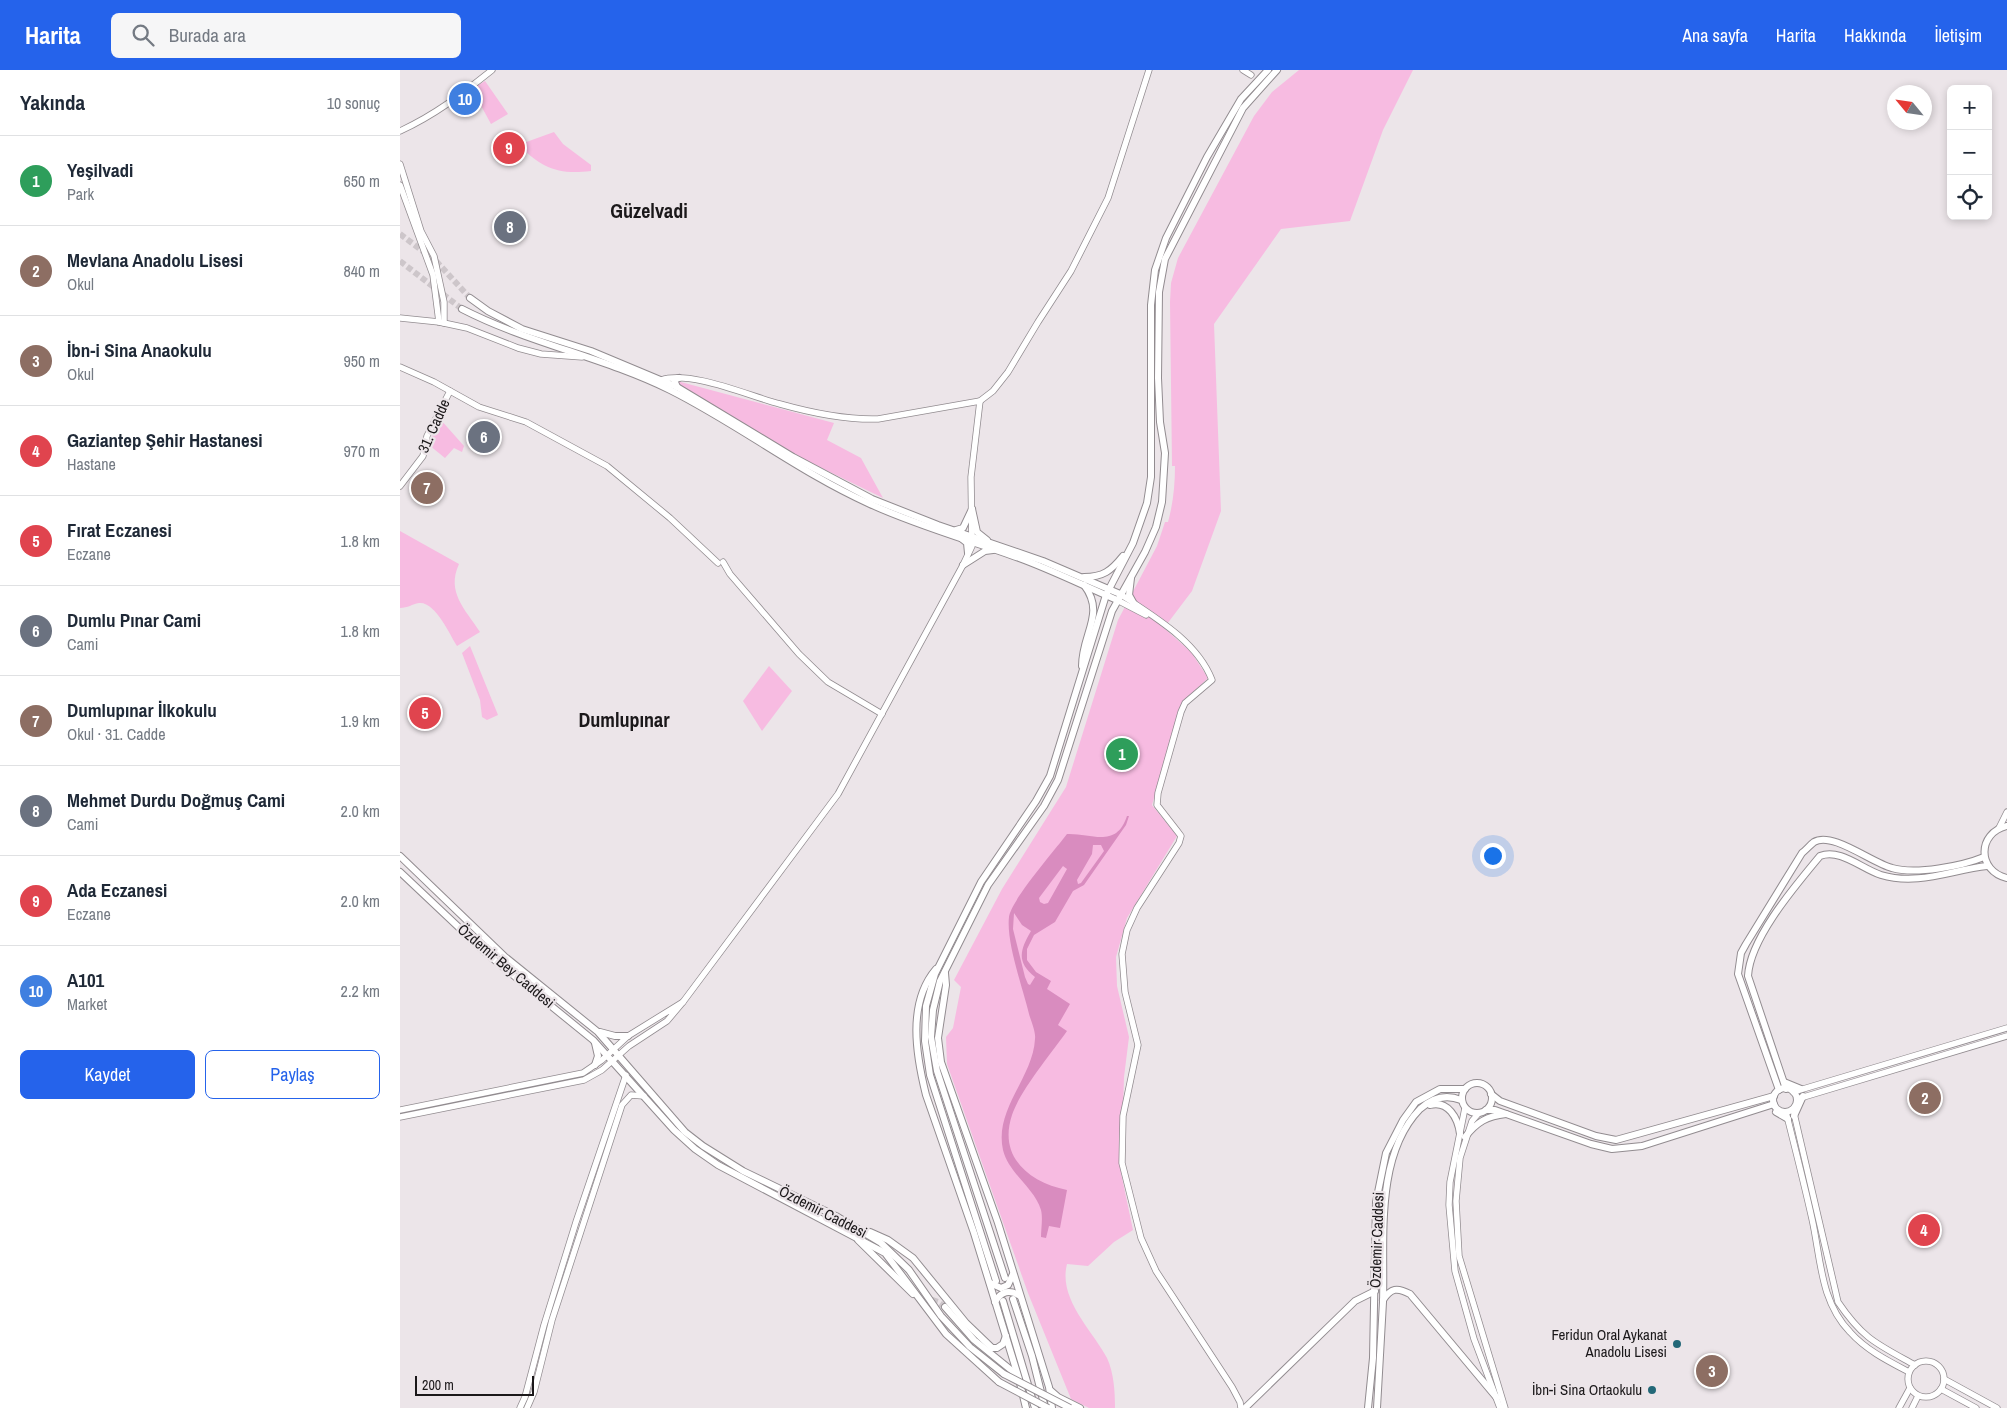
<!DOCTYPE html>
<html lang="tr">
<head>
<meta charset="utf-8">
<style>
	:root { --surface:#fff; --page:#f6f6f7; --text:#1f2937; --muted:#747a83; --line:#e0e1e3; --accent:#2563eb }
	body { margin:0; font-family:"Archivo Narrow",sans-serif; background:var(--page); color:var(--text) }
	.controls { position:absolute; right:15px; top:15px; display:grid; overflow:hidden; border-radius:8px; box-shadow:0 2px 8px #0003 }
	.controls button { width:45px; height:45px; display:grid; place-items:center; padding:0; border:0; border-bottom:1px solid var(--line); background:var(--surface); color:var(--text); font:25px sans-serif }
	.compass { position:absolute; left:1487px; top:15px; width:45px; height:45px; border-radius:50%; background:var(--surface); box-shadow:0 2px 8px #0003; rotate:299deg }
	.scale { position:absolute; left:15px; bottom:12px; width:119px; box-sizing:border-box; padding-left:5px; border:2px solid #1b181a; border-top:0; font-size:14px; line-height:18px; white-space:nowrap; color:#1b181a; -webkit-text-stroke:4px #ece5e9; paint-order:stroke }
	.you { position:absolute; left:1092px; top:785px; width:18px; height:18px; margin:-12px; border:4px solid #fff; border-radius:50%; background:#1a73e8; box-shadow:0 0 0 8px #1a73e833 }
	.badge { display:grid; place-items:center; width:32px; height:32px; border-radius:50%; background:var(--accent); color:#fff; font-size:16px; font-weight:700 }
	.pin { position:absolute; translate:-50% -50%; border:2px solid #fff; box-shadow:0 1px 5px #0006 }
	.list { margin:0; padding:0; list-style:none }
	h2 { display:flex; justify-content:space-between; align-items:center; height:65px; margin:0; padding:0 20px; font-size:21px }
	h2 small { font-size:16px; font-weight:400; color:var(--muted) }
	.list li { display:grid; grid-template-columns:32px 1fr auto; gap:15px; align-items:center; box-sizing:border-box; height:90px; padding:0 20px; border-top:1px solid var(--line) }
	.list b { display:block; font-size:19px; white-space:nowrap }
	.list p { margin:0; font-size:16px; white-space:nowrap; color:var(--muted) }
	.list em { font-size:16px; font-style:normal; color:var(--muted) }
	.actions { display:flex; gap:10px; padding:15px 20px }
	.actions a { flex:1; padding:11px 0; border:1px solid var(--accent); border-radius:8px; text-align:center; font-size:18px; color:var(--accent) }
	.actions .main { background:var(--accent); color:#fff }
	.icon { flex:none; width:28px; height:28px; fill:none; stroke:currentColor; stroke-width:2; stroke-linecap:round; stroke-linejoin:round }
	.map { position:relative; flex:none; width:1607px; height:1338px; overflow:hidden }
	header { display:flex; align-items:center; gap:30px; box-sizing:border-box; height:70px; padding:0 25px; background:var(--accent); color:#fff }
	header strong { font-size:24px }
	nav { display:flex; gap:28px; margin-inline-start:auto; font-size:18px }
	.search { width:350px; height:45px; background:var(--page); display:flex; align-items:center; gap:12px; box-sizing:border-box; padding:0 18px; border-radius:8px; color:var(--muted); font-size:19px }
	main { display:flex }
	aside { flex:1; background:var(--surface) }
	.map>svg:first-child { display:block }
</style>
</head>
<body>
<header>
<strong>Harita</strong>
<div class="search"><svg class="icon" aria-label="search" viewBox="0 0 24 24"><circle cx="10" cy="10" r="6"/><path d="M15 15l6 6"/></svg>Burada ara</div>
<nav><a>Ana sayfa</a><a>Harita</a><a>Hakkında</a><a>İletişim</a></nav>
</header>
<main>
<aside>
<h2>Yakında<small>10 sonuç</small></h2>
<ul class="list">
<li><span class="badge" style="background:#2e9e5b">1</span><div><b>Yeşilvadi</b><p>Park</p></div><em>650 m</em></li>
<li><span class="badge" style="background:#8d6e63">2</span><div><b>Mevlana Anadolu Lisesi</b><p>Okul</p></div><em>840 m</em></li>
<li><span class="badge" style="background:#8d6e63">3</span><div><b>İbn-i Sina Anaokulu</b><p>Okul</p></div><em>950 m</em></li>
<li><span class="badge" style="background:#e0444e">4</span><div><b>Gaziantep Şehir Hastanesi</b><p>Hastane</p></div><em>970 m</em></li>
<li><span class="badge" style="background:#e0444e">5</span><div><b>Fırat Eczanesi</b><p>Eczane</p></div><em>1.8 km</em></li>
<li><span class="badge" style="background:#6b7280">6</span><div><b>Dumlu Pınar Cami</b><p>Cami</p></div><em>1.8 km</em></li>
<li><span class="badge" style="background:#8d6e63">7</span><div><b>Dumlupınar İlkokulu</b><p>Okul · 31. Cadde</p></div><em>1.9 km</em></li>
<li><span class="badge" style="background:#6b7280">8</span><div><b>Mehmet Durdu Doğmuş Cami</b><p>Cami</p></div><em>2.0 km</em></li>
<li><span class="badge" style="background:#e0444e">9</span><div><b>Ada Eczanesi</b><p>Eczane</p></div><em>2.0 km</em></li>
<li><span class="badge" style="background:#3f7fe0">10</span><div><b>A101</b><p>Market</p></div><em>2.2 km</em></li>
</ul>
<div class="actions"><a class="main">Kaydet</a><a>Paylaş</a></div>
</aside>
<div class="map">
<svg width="1607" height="1338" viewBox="0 0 1607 1338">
	<rect width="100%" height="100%" fill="#ece5e9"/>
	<g fill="#f7bbe1">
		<path d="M899,0H1013L983,60L950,151L881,159L814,254L821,441L792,521L764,558L791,582L808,608L782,633L752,735L777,766L727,848L716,887L717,916L729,967L724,1007L721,1103L733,1160L714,1172L688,1196L667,1194C658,1229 692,1260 707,1288C714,1303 715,1322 715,1338H689L671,1329L628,1223L547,994L546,967L553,958L561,917L554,910L602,819L666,717L718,550L757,476L765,452H768C773,434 775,416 775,396H772L770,232L771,213L778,188L854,46L872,22Z"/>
		<path d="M85,11L108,44L91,54L72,19Z"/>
		<path d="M154,62L163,74L191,95V101C157,105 143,98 118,75Z"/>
		<path d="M277,311L434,353L427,370L461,388L483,428L399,387L277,314Z"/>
		<path d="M37,349H40L64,376L62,382L54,378L45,388L29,375Z"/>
		<path d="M0,461L59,494C46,522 65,539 80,562L57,576C50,565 35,531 19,533C12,534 8,538 0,538Z"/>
		<path d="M70,576L98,645L87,650L82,647L80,630L62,583Z"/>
		<path d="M369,596L392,621L362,661L343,631Z"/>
	</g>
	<path fill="#d98cbf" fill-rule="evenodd" d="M727,746H729L726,755L684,815L673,821L655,852L634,865L627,879V890L636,902L651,911L647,919L670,934L658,955L667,961C651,984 621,1019 612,1045C598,1087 629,1112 667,1120L660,1158L649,1156L646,1168L641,1167C641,1159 643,1148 641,1140C634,1117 609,1104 603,1080C594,1039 633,1008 635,969C636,962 631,951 629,944C623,918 606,873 609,847C611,830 655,780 667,764C692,763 716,779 727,746ZM693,775H701L704,781L681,813L678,814L677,810L692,784ZM663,796L667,799L648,833L644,834L640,832L639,828ZM614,843L622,855L631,861C620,880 616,892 635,907L630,915L628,914L625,907L613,859Z"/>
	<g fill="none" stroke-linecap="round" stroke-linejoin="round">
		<g stroke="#cdc6ca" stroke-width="6" stroke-dasharray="6 3" stroke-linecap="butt">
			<path d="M0,164L36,191L70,228"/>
			<path d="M0,191L62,239"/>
			<path d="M515,1224L538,1232L545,1237"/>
		</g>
		<defs>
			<g id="secondary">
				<path d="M843,0L851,5"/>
				<path d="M0,61C35,45 62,24 92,0"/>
				<path d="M0,94L21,161L34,186L44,232V253"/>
				<path d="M0,115L33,205L39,252"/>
				<path d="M0,248L39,252L67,258L118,278L141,284L182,287"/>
				<path d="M0,297L34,312L79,337L126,352L207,396L270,448L318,493"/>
				<path d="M261,310C291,300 349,326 380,334C412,343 445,350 478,349L580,331L593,321L608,302L638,252L671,201L708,128L749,0"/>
				<path d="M0,416L23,386L27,366L50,321"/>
				<path d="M323,492L330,504L399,584L428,612L482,644"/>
				<path d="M720,524C753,546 797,571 812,610L785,633L781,642L758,723L757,735L778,762L781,766L779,773L737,838L727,860L722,884L725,922L738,975L723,1046L722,1093L741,1168L756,1201L832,1317L840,1332L841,1338"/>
				<path d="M717,530L746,545"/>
				<path d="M1599,758L1607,742"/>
				<path d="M283,932L438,724L563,495L572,476L571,407L580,331"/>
				<path d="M1393,1022L1607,958"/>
				<path d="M1397,1029L1607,966"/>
				<path d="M1065,1038L1050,1112L1049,1135L1055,1201L1074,1269L1100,1338"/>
				<path d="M1393,1039L1438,1232C1463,1269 1477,1274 1515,1295"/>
				<path d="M0,1040L183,1003L202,990L228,966L283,932L267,951L229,976L202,1000L184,1010L0,1047"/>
				<path d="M1386,1042C1395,1078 1404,1113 1412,1149C1421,1189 1420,1231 1450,1262C1466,1280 1488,1291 1509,1302"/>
				<path d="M1078,1044L1072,1051L1060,1088L1056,1131L1059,1186L1105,1338"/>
				<circle cx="1526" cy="1309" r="18"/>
				<path d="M1544,1309L1597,1338"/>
				<path d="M1541,1319L1576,1338"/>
				<path d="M120,1338L125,1327L144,1255L176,1152L226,1005"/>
				<path d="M127,1338L134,1322L152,1250L222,1035L231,1025L244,1026"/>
				<path d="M1499,1338L1510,1318"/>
				<path d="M1512,1338L1518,1326"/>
			</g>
			<g id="primary">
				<path d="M70,228L88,241L122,259L191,281L277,317L393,387L472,429L538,455L643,491L720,524"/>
				<path d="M62,239C128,273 203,287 270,320C338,354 399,402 470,434C518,456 569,470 619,488C652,500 684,516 717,530"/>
				<path d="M277,317L274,310L279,308"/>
				<path d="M572,439L577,462L587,470"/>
				<path d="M556,460L563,458L572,439"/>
				<path d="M562,469L567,473L568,483"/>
				<path d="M563,495L585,481L593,480"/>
				<path d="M684,507C703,507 711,501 723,486"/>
				<path d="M731,508L729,525L734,534"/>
				<path d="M682,596C682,563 706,544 684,515"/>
				<path d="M1607,756C1577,763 1577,801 1607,808"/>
				<path d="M0,786L104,886L198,962L285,1062L303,1076L343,1101L436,1146L481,1173L509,1200L541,1246L570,1277L604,1304"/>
				<path d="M0,802L86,883L193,970L274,1060L295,1079L318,1095L485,1183L546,1264L599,1312"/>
				<path d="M536,899C507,933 516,985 526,1025L574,1163L619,1309L626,1338"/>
				<path d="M545,903L546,915L538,968L541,992L598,1153L649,1317L652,1338"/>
				<path d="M200,962L215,966H228"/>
				<path d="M195,973L198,986L195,995"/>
				<path d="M1384,1012L1401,1019"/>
				<circle cx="1077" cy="1028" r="15"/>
				<circle cx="1385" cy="1030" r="12"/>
				<path d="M1386,1019L1348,906C1350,868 1396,815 1420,786C1440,778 1462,799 1481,805C1518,816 1551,800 1587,796"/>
				<path d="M1379,1020L1338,904L1341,883L1346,874L1402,783C1406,780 1410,775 1414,772C1432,761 1472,793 1492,798C1516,805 1562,796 1584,787"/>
				<path d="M1091,1024L1100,1031L1196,1066L1216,1070L1374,1026"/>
				<path d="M1030,1035C1048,1030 1058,1048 1060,1064"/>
				<path d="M1086,1040H1095L1191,1074L1212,1079L1242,1076L1374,1034"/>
				<path d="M1376,1042L1388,1049"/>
				<path d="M1394,1046L1403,1026"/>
				<path d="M1065,1067C1077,1052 1087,1046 1106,1044"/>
				<path d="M470,1162L488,1170L513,1188L566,1253L592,1278H597L603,1274L606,1266"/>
				<path d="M458,1170L513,1224"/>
				<path d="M605,1208L537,1001L531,967L533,940L540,911L588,815L644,736L658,710L712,541L745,482L756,457L762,432L765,383L760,352L758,308L759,222L765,189L843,38L877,0"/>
				<path d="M596,1211L530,1005L525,971L526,936L535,904L581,812L636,731L650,706L706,525L733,473L747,433L751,407V235L755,200L766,168L807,87L841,29L868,0"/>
				<path d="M590,1213L601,1218L608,1215L613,1204"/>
				<path d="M613,1229L632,1286L645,1338"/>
				<path d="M983,1230C991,1218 997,1217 1010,1224L1097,1328"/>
				<path d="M603,1231L635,1338"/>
				<path d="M595,1232C601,1221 610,1219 620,1226"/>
				<path d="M545,1237L574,1270L616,1304"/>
				<path d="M650,1320L658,1327L680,1338"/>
				<path d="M845,1338L955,1231L975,1221"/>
				<path d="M968,1338L973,1288L976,1132L986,1083L1003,1050L1016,1032L1040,1019H1065"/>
				<path d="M977,1338C979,1303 981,1267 983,1232C985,1172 974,1086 1020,1039C1032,1028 1046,1024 1061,1030"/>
			</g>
		</defs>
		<use href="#secondary" stroke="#928c90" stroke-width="7"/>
		<use href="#primary" stroke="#928c90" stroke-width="8"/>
		<use href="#secondary" stroke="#fff" stroke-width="5.5"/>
		<use href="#primary" stroke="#fff" stroke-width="6"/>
		<defs>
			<g id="primary-bridge">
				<path d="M604,1304L670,1338"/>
				<path d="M599,1312L648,1338"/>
			</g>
		</defs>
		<use href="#primary-bridge" stroke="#928c90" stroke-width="8" stroke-linecap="butt"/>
		<use href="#primary-bridge" stroke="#fff" stroke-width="6"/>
	</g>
	<g fill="#236878" stroke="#ece5e9" stroke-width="2">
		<circle cx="1277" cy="1274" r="5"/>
		<circle cx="1252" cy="1320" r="5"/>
	</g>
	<g text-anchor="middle" stroke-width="4.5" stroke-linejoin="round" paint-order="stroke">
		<g font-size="15" fill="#1b181a" stroke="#ece5e9">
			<text transform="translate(34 356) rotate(-66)" y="5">31. Cadde</text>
			<text transform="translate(106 896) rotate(40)" y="5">Özdemir Bey Caddesi</text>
			<text transform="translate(423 1142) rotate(27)" y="5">Özdemir Caddesi</text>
			<text transform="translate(977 1170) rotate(-88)" y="5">Özdemir Caddesi</text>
		</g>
		<g font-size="15" fill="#1b181a" stroke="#ece5e9" text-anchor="end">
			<text x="1267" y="1270">Feridun Oral Aykanat<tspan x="1267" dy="17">Anadolu Lisesi</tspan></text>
			<text x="1242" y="1325">İbn-i Sina Ortaokulu</text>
		</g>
		<g font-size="20" font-weight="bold" fill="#1b181a" stroke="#ece5e9">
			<text x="249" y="148">Güzelvadi</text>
			<text x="224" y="657">Dumlupınar</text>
		</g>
	</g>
</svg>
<div class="controls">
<button>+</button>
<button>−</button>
<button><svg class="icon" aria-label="locate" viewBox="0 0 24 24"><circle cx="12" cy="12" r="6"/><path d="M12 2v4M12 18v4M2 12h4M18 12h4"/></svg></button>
</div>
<svg class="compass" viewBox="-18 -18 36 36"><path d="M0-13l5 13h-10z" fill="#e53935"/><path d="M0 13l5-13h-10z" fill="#747a83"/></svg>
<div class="scale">200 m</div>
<div class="you"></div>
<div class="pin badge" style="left:722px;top:684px;background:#2e9e5b">1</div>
<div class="pin badge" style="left:1525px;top:1028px;background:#8d6e63">2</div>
<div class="pin badge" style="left:1312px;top:1301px;background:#8d6e63">3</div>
<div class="pin badge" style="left:1524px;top:1160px;background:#e0444e">4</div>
<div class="pin badge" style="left:25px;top:643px;background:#e0444e">5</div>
<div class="pin badge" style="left:84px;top:367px;background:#6b7280">6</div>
<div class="pin badge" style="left:27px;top:418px;background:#8d6e63">7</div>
<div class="pin badge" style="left:110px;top:157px;background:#6b7280">8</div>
<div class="pin badge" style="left:109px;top:78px;background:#e0444e">9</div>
<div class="pin badge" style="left:65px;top:29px;background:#3f7fe0">10</div>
</div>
</main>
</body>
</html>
